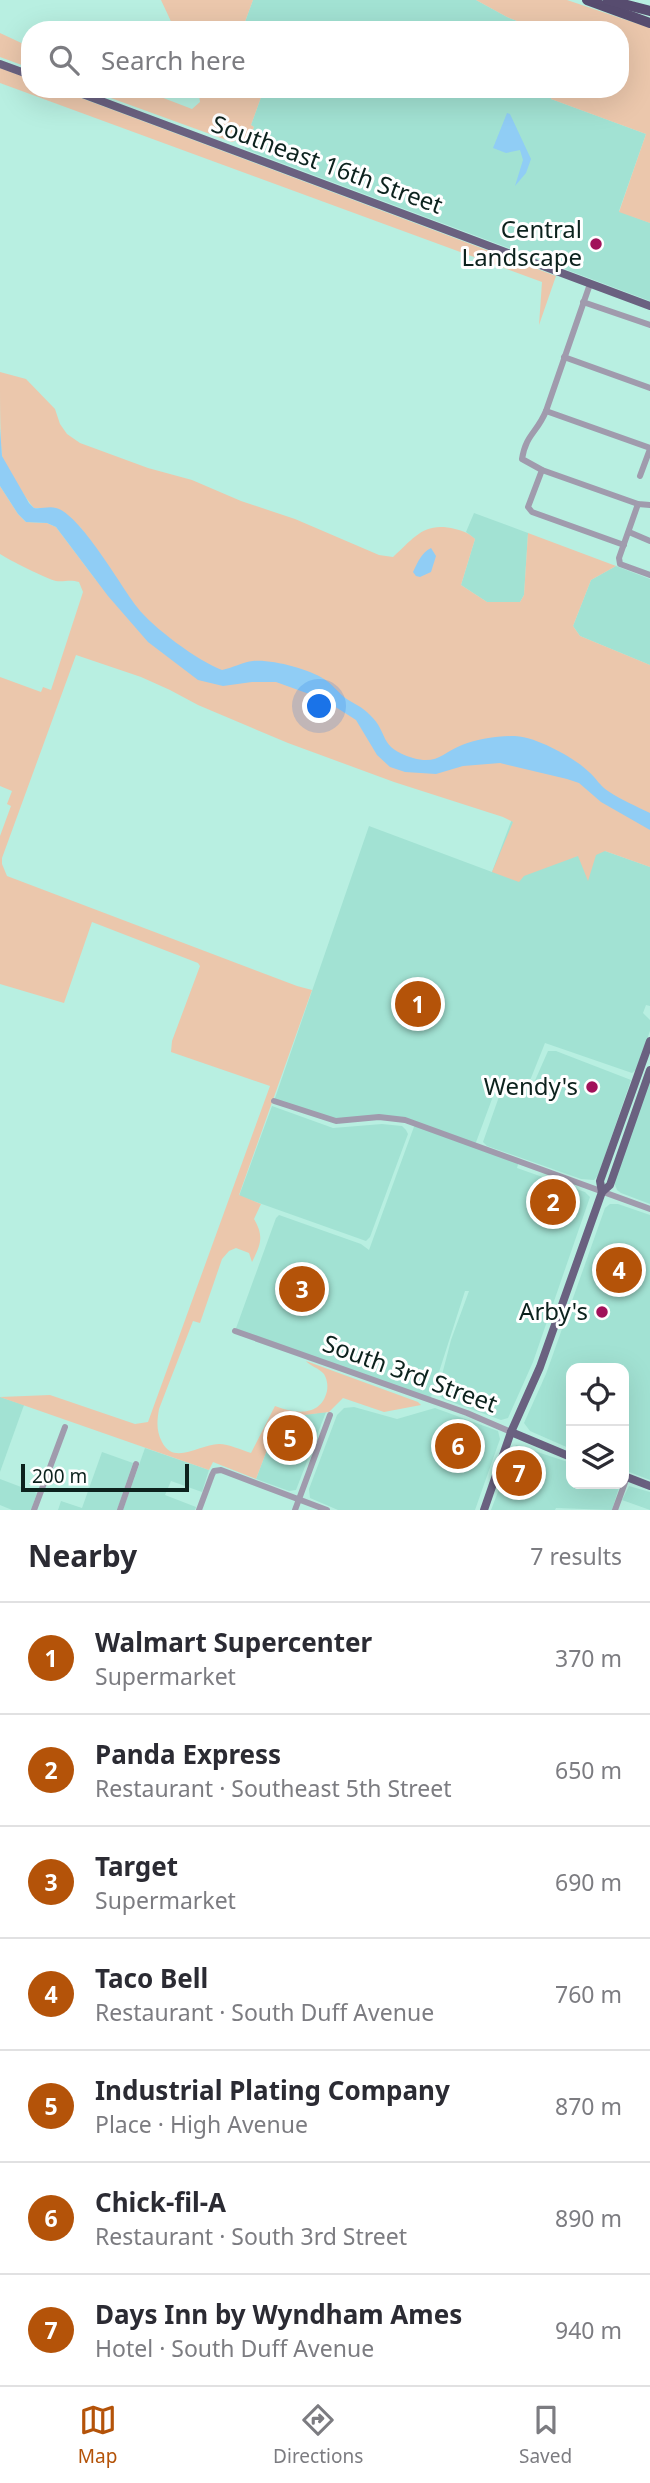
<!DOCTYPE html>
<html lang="en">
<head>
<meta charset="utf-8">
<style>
	:root { --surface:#fff; --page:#f2f2f3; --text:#2b2b33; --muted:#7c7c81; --line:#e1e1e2; --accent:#b45309 }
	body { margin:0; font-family:"Noto Sans",sans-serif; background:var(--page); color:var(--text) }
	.controls { position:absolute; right:21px; bottom:21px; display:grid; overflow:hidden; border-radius:14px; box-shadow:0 7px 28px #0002 }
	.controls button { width:63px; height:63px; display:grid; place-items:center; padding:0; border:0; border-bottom:2px solid var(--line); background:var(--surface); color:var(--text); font:35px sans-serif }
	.scale { position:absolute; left:21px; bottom:18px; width:168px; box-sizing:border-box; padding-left:7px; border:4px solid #0c221d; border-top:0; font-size:19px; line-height:24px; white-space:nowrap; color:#0c221d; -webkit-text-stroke:5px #fff; paint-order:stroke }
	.you { position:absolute; left:320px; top:707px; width:24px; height:24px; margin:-18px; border:5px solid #fff; border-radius:50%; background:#1a73e8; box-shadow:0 0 0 10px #1a73e833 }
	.badge { display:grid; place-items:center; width:46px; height:46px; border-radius:50%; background:var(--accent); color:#fff; font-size:23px; font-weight:700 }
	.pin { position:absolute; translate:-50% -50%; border:4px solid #fff; box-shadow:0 2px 7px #0006 }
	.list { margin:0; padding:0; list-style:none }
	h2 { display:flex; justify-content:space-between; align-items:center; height:91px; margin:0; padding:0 28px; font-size:30px }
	h2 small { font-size:23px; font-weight:400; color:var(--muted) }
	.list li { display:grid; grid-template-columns:46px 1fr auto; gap:21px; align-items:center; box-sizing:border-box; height:112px; padding:0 28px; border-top:2px solid var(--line) }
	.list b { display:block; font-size:26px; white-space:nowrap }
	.list p { margin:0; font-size:23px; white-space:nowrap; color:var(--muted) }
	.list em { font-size:23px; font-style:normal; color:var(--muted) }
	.icon { flex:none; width:38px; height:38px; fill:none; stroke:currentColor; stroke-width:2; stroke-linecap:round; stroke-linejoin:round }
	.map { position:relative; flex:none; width:650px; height:1510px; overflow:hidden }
	.search { position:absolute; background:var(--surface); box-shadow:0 7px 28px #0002; left:21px; right:21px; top:21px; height:77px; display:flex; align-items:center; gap:18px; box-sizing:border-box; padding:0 24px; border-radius:28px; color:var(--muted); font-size:26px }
	.sheet { height:875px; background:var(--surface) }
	nav { display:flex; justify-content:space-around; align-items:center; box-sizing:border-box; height:98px; border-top:2px solid var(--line); background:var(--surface); font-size:19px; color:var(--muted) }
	nav a { display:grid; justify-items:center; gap:4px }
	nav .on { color:var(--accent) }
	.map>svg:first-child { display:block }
</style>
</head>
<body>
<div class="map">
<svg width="650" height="1510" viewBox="0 0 650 1510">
	<rect width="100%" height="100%" fill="#b8efe1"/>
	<g fill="#a2e2d3">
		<path d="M253,0H476L507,17L540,30H242Z"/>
		<path d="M264,89H554L551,99L646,134L619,211L650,223V301L245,149L254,127L251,125Z"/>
		<path d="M474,513L528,533L524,595L520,602H487L461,585L475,539L466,532Z"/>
		<path d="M616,566L650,579V665L580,636L573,626L591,580Z"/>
		<path d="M519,800L605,851L650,867V1006L646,1005L643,1013L650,1020V1031L636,1070L632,1073L545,1043L529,1083L516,1086L499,1080L475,1145L519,1161L517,1168L585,1192L590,1197L533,1362L508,1418L501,1420L443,1399L437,1394L451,1340L469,1291H465L430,1400L235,1331L276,1218L279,1215L361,1244L369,1250L415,1124L392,1118L336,1121L274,1101L369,826L492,872Z"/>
		<path d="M548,1051H556L631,1080L598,1176L594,1180L581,1179L487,1146L483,1142L501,1091L506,1088L520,1091L533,1085Z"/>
		<path d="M650,1080V1204L621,1193L617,1190L614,1182Z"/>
		<path d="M272,1106L333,1128L382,1124L402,1126L406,1130L408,1134L370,1237L366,1241L239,1196Z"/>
		<path d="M610,1204H618L650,1215V1480L624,1470V1368H571V1449L530,1431L524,1423L546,1374L605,1208Z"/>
		<path d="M0,1397L24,1405L0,1472Z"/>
		<path d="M354,1407L397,1419L435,1408L498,1431L500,1439L475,1510H338L310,1498L309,1489L337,1415L344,1408Z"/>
		<path d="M326,1412L296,1490L289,1491L256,1479L279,1418Z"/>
		<path d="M516,1445L571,1463V1484H620L612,1510L556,1508L555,1510H491Z"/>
		<path d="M145,1448L209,1470L202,1492L171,1481L165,1495L196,1507L195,1510H123Z"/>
		<path d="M102,1452L133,1463L117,1510H58L61,1501L82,1508Z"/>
		<path d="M0,1479L37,1493L31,1510H12L0,1505Z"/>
		<path d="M629,1486L650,1492V1510L622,1500Z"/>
	</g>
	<g fill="#ebc7ac">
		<path d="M161,0H253L242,30H175Z"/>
		<path d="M476,0H567L650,28V223L619,212L646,134L551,99L554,89H620V30H540L507,17Z"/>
		<path d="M0,33L30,47V68L0,57Z"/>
		<path d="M0,68L30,79V89H57L556,276L539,325L542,282L0,83Z"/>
		<path d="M86,89H140L192,109L200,102L198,89H264L251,125L254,127L248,141L240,139L232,142Z"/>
		<path d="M0,372L26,379L55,409L60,424L67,434L80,443L148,468L192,480L241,501L295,519L379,555L393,557C414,538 424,521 455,529C463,531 469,533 475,539L461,585L487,602H520L524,595L528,533L616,566L591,580L573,626L580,636L650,665V867L605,851L596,855L588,881L578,856L524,876L519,882L492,872L513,822L503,817L394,782L288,743L198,705L170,690L141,677L76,655L2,858V864L7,876L297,986L312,990L239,1195L261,1204L254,1219C264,1236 261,1244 252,1262L249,1253L236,1248L229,1251L222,1259L200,1323L193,1321L159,1409C157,1421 156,1430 162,1442C174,1466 200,1444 219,1444C229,1444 241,1450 251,1453L275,1406C295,1414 321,1417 327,1391C328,1385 327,1379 324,1374C319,1368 310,1366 306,1361L418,1402L421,1405L384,1412L343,1398L329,1412L279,1418L256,1479L213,1462L209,1470L0,1397L50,1395L135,1424L148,1422L270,1086L171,1052L172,1041L200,966L198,963L92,922L64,1003L0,984V836L11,806L7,804L12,791L0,786V677L41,692L43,687L51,690L83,592L79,582C70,579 65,582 56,581C49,580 7,559 0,554V486L18,514L26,522L47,523L56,527L96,580L103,560L80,527L49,508H34C26,499 5,467 2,456C0,433 0,396 0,372Z"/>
	</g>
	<g fill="#90cdf5">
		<path d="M507,113L510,114L531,159L526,173L515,186L523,160L520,150L506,153L493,148Z"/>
		<path d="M0,428L2,456L29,503L34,508C41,509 49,506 56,508C80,514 120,585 137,607C152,627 198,661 222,670C232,668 243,662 253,661C271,659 309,669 324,679C332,684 337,691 344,697C352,703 363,707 370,715C390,734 377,747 413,758C437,765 442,753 462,745C477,739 498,736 514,736C535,736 575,758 589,772C596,778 600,786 608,791C621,800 636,806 650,813V830L601,802L579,783L567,779L500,763L463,766L436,774L405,772L390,767L377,755L356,720L323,699L276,682H252L223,686L198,680L148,642L108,596L56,527L47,523L26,522L18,514L0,486Z"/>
		<path d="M431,548L436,556L431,572L420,577L416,576L413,572C418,562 421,553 431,548Z"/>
	</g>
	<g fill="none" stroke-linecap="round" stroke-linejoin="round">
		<g stroke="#a09bad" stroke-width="6">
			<path d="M590,284L546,411C537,433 526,434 522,459L542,470L638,504L650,505"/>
			<path d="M583,302L650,325"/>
			<path d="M564,357L650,388"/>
			<path d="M546,411L650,448"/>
			<path d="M542,470L528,507L532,512L624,545"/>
			<path d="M640,476L650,449"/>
			<path d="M638,504L619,558L620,564L650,575"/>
			<path d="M629,532L650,541"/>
			<path d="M274,1101L336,1121L379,1117L405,1120L650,1209"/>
			<path d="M235,1331L467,1413L511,1432"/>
			<path d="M34,1510L65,1427"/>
			<path d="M120,1510L136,1464"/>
			<path d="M199,1510L212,1475L214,1471L221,1470L327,1510"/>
			<path d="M295,1510L330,1415"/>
			<path d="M615,1510L627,1477"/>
		</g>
		<g stroke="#6a6180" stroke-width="8">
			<path d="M0,64L30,75"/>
			<path d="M69,89L650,306"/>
			<path d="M602,1192L610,1185L650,1070"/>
			<path d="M511,1432L571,1457"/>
			<path d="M624,1476L650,1486"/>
			<path d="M484,1510L511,1432L540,1367L602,1192L600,1181L650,1041"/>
		</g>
		<g stroke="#574c6f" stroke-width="10">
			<path d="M587,0L650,23"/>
			<path d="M608,0L650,11"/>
		</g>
	</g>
	<g fill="#a1125a" stroke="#fff" stroke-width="2.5">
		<circle cx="596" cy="244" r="7"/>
		<circle cx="592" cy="1087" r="7"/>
		<circle cx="602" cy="1312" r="7"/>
	</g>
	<g text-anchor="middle" stroke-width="6" stroke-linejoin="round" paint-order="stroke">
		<g font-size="24" fill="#0c221d" stroke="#fff">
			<text transform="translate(327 165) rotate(20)" y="8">Southeast 16th Street</text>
			<text transform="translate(410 1374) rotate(20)" y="8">South 3rd Street</text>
		</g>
		<g font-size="24" fill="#0c221d" stroke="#fff" text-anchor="end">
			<text x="582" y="238">Central<tspan x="582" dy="28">Landscape</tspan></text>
			<text x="578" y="1095">Wendy's</text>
			<text x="588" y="1320">Arby's</text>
		</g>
	</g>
</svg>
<div class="controls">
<button><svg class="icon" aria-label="locate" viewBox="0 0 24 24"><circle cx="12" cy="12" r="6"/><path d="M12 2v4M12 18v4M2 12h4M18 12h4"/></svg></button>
<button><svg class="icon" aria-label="layers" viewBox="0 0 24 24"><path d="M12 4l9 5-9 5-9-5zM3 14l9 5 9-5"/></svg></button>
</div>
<div class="scale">200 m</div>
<div class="you"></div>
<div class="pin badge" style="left:418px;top:1004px">1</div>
<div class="pin badge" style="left:553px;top:1202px">2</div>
<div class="pin badge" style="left:302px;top:1289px">3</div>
<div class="pin badge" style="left:619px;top:1270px">4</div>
<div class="pin badge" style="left:290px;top:1438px">5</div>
<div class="pin badge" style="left:458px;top:1446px">6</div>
<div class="pin badge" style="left:519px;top:1473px">7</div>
<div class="search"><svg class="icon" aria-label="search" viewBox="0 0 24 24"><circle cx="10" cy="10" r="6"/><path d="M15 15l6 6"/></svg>Search here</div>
</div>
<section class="sheet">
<h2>Nearby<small>7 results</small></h2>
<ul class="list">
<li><span class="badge">1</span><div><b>Walmart Supercenter</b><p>Supermarket</p></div><em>370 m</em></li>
<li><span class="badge">2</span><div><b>Panda Express</b><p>Restaurant · Southeast 5th Street</p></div><em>650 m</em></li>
<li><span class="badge">3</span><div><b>Target</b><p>Supermarket</p></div><em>690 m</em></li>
<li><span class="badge">4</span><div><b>Taco Bell</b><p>Restaurant · South Duff Avenue</p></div><em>760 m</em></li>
<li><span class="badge">5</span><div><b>Industrial Plating Company</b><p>Place · High Avenue</p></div><em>870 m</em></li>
<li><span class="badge">6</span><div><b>Chick-fil-A</b><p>Restaurant · South 3rd Street</p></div><em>890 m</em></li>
<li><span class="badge">7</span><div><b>Days Inn by Wyndham Ames</b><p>Hotel · South Duff Avenue</p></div><em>940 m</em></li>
</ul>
</section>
<nav>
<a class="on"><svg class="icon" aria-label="map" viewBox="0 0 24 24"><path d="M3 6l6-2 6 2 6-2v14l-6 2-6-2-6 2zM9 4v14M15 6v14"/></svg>Map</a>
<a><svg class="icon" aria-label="directions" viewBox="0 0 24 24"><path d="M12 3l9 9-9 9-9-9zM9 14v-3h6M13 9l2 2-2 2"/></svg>Directions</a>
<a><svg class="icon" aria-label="saved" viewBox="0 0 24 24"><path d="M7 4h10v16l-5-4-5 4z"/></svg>Saved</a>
</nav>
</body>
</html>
